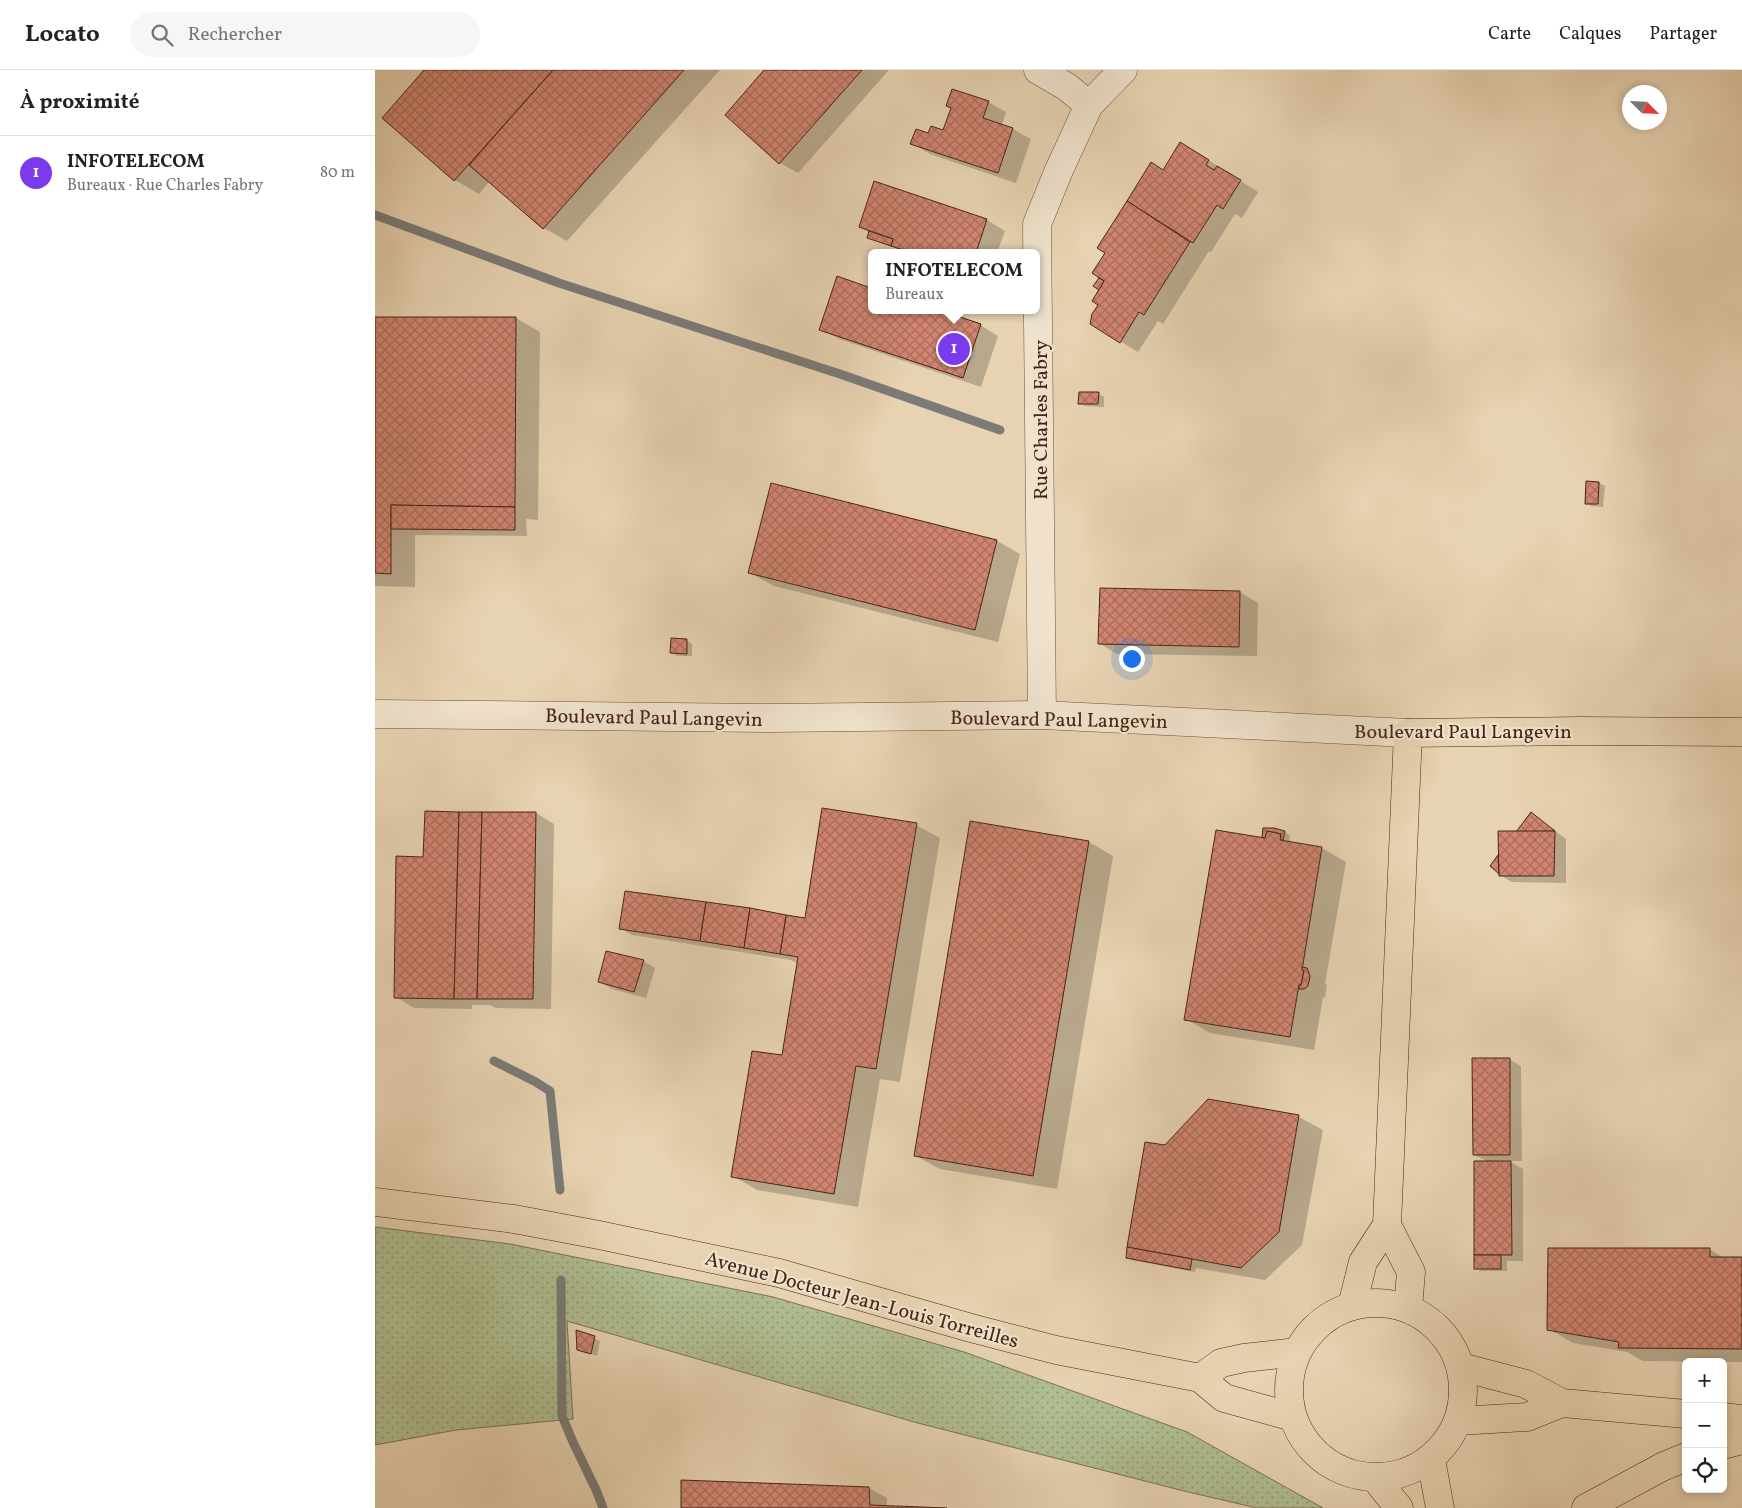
<!DOCTYPE html>
<html lang="fr">
<head>
<meta charset="utf-8">
<style>
	:root { --surface:#fff; --page:#f6f6f6; --text:#222; --muted:#767676; --line:#e0e0e0; --accent:#7c3aed }
	body { margin:0; font-family:Vollkorn,serif; background:var(--page); color:var(--text) }
	.controls { position:absolute; right:15px; bottom:15px; display:grid; overflow:hidden; border-radius:8px; box-shadow:0 2px 8px #0003 }
	.controls button { width:45px; height:45px; display:grid; place-items:center; padding:0; border:0; border-bottom:1px solid var(--line); background:var(--surface); color:var(--text); font:25px sans-serif }
	.compass { position:absolute; left:1247px; top:15px; width:45px; height:45px; border-radius:50%; background:var(--surface); box-shadow:0 2px 8px #0003; rotate:114deg }
	.you { position:absolute; left:756px; top:588px; width:18px; height:18px; margin:-12px; border:4px solid #fff; border-radius:50%; background:#1a73e8; box-shadow:0 0 0 8px #1a73e833 }
	.badge { display:grid; place-items:center; width:32px; height:32px; border-radius:50%; background:var(--accent); color:#fff; font-size:16px; font-weight:700 }
	.pin { position:absolute; translate:-50% -50%; border:2px solid #fff; box-shadow:0 1px 5px #0006 }
	.popup { position:absolute; left:493px; top:179px; width:172px; height:65px; box-sizing:border-box; display:grid; place-content:center; border-radius:8px; background:var(--surface); filter:drop-shadow(0 1px 4px #0005); font-size:16px; white-space:nowrap; color:var(--muted) }
	.popup b { font-size:19px; color:var(--text) }
	.popup::after { content:''; position:absolute; left:50%; top:100%; margin-left:-10px; border:10px solid transparent; border-top-color:var(--surface) }
	.list { margin:0; padding:0; list-style:none }
	h2 { display:flex; justify-content:space-between; align-items:center; height:65px; margin:0; padding:0 20px; font-size:21px }
	h2 small { font-size:16px; font-weight:400; color:var(--muted) }
	.list li { display:grid; grid-template-columns:32px 1fr auto; gap:15px; align-items:center; box-sizing:border-box; height:75px; padding:0 20px; border-top:1px solid var(--line) }
	.list b { display:block; font-size:19px; white-space:nowrap }
	.list p { margin:0; font-size:16px; white-space:nowrap; color:var(--muted) }
	.list em { font-size:16px; font-style:normal; color:var(--muted) }
	.icon { flex:none; width:28px; height:28px; fill:none; stroke:currentColor; stroke-width:2; stroke-linecap:round; stroke-linejoin:round }
	.map { position:relative; flex:none; width:1367px; height:1438px; overflow:hidden }
	header { display:flex; align-items:center; gap:30px; box-sizing:border-box; height:70px; padding:0 25px; background:var(--surface); border-bottom:1px solid var(--line) }
	header strong { font-size:24px }
	nav { display:flex; gap:28px; margin-inline-start:auto; font-size:18px }
	.search { width:350px; height:45px; background:var(--page); display:flex; align-items:center; gap:12px; box-sizing:border-box; padding:0 18px; border-radius:28px; color:var(--muted); font-size:19px }
	main { display:flex }
	aside { flex:1; background:var(--surface) }
	.map>svg:first-child { display:block }
</style>
</head>
<body>
<header>
<strong>Locato</strong>
<div class="search"><svg class="icon" aria-label="search" viewBox="0 0 24 24"><circle cx="10" cy="10" r="6"/><path d="M15 15l6 6"/></svg>Rechercher</div>
<nav><a>Carte</a><a>Calques</a><a>Partager</a></nav>
</header>
<main>
<aside>
<h2>À proximité<small></small></h2>
<ul class="list">
<li><span class="badge">1</span><div><b>INFOTELECOM</b><p>Bureaux · Rue Charles Fabry</p></div><em>80 m</em></li>
</ul>
</aside>
<div class="map">
<svg width="1367" height="1438" viewBox="0 0 1367 1438">
	<defs>
		<pattern id="grass-dots" width="8" height="8" patternUnits="userSpaceOnUse" patternTransform="scale(1.25)"><rect width="8" height="8" fill="#afbd91"/><path d="M2 2h.1M6 6h.1" fill="none" stroke="#909975" stroke-width="1.8" stroke-linecap="round"/></pattern>
		<pattern id="building-cross-hatch" width="8" height="8" patternUnits="userSpaceOnUse" patternTransform="scale(1.25)"><rect width="8" height="8" fill="#d18571"/><path d="M0 0l8 8M0 8l8-8" fill="none" stroke="#ab6d5c"/></pattern>
	</defs>
	<rect width="100%" height="100%" fill="#e7d2b1"/>
	<filter id="stains"><feTurbulence type="fractalNoise" baseFrequency=".004" numOctaves="4"/><feColorMatrix values="0 0 0 0 .2 0 0 0 0 .09 0 0 0 0 .02 0 0 0 .5 -.17"/></filter>
	<radialGradient id="worn" r=".72"><stop offset=".6" stop-color="#630" stop-opacity="0"/><stop offset="1" stop-color="#630" stop-opacity=".3"/></radialGradient>
	<path fill="url(#grass-dots)" stroke="#7b7154" d="M0,1157L135,1174L398,1227L589,1282L812,1362L948,1438H882L809,1421L539,1352L192,1251L198,1349L81,1360L0,1375Z"/>
	<g fill="#0003">
		<path d="M51,0H345L192,171L169,158L115,111L104,124L80,110L9,47Z"/>
		<path d="M391,0H514L423,103L405,93Z"/>
		<path d="M613,32L631,42L627,55L638,59L656,69L641,113L555,84L537,73L554,65L569,61L577,38Z"/>
		<path d="M824,84L883,122L867,148L860,144L836,182L834,181L788,254L783,251L763,282L745,271L724,235L732,214L731,182L724,177L777,94L788,100Z"/>
		<path d="M500,113L612,150L630,161L622,183H531L485,157Z"/>
		<path d="M463,208L496,219V240L605,255L623,266L606,317L464,269L446,259Z"/>
		<path d="M0,248H141L165,262L163,450L151,449L152,466L40,465V517L0,516Z"/>
		<path d="M723,324L729,327V337L710,336L705,333Z"/>
		<path d="M1212,413H1224L1230,416L1228,437L1216,436L1211,433Z"/>
		<path d="M622,471L645,484L623,572L399,516L375,503Z"/>
		<path d="M865,522L883,533L882,586L742,584L724,573Z"/>
		<path d="M311,570L317,574V586H302L296,583Z"/>
		<path d="M161,743L179,754L176,939L121,938L115,935H97V939L39,938L21,927L50,789Z"/>
		<path d="M1157,744L1191,769V813L1137,812L1125,805L1117,796Z"/>
		<path d="M596,753L714,772L738,786L682,1119L565,1099L541,1086Z"/>
		<path d="M541,755L565,768L525,1012L505,1009L483,1137L382,1120L358,1106L408,987L424,894L416,890L257,865L245,858L431,849Z"/>
		<path d="M910,762L915,766L914,770L921,774L947,778L971,792L950,914L952,915L950,928L948,927L939,980L835,963L811,949L893,769Z"/>
		<path d="M268,891L280,898L271,928L237,919L225,912Z"/>
		<path d="M1134,989L1146,996L1147,1091H1134L1148,1099V1191H1132V1201H1106L1100,1198L1113,1092L1100,1085Z"/>
		<path d="M833,1030L924,1047L948,1060L927,1175L890,1210L821,1198L820,1202L757,1190L752,1187L753,1177L790,1076Z"/>
		<path d="M1334,1179L1349,1188H1367V1292L1268,1291L1252,1282L1198,1273L1174,1259Z"/>
		<path d="M202,1262L225,1271L222,1286L203,1279Z"/>
		<path d="M307,1411L494,1418L512,1428V1437L534,1438H307Z"/>
	</g>
	<g fill="none" stroke-linecap="round" stroke-linejoin="round">
		<g stroke="#7b7b77" stroke-width="9">
			<path d="M0,145L184,213L465,304L625,360"/>
			<path d="M119,991L159,1011L175,1021L185,1120"/>
			<path d="M186,1210L187,1346L198,1372L222,1422L228,1438"/>
		</g>
	</g>
	<g fill="url(#building-cross-hatch)" stroke="#472516">
		<path d="M49,0H178L79,111L7,48Z"/>
		<path d="M178,0H309L168,159L94,95Z"/>
		<path d="M389,0H487L404,94L350,45Z"/>
		<path d="M577,19L614,31L608,48L638,58L623,103L535,74L541,59L553,63L556,56L568,60L576,38L571,36Z"/>
		<path d="M805,72L834,90L831,95L839,100L842,96L866,110L848,139L842,135L818,173L752,131L776,92L788,100Z"/>
		<path d="M499,111L612,149L601,183H537L516,176L518,169L484,157Z"/>
		<path d="M752,131L815,172L769,245L764,242L745,273L715,254L717,244L723,235L717,231L729,211L717,203L730,183L722,178Z"/>
		<path d="M494,161L518,169L516,176L492,168Z"/>
		<path d="M462,206L496,218V240H564L606,254L588,308L444,260Z"/>
		<path d="M724,208L729,211L724,220L718,216Z"/>
		<path d="M0,247H141L140,437L16,435V504L0,503Z"/>
		<path d="M704,322H724L723,334H703Z"/>
		<path d="M1211,411L1224,412L1223,434H1210Z"/>
		<path d="M396,413L622,470L600,560L373,503Z"/>
		<path d="M16,435L140,437V460L16,459Z"/>
		<path d="M725,518L865,521L864,577L723,574Z"/>
		<path d="M296,568L312,569V584L295,583Z"/>
		<path d="M447,738L542,753L501,999L481,996L459,1124L356,1107L377,981L407,985L423,887L405,884L411,845L430,848Z"/>
		<path d="M50,741L84,742L79,929L19,928L21,786L48,787Z"/>
		<path d="M84,742H107L102,929H79Z"/>
		<path d="M107,742H161L158,929H102Z"/>
		<path d="M1156,742L1180,761L1141,762Z"/>
		<path d="M595,751L714,771L658,1106L539,1086Z"/>
		<path d="M888,758H899L910,761L908,770H905L906,764L892,761L890,768L887,767Z"/>
		<path d="M841,760L890,768L892,761L906,764L905,770L947,777L927,900L929,901L926,915H924L915,967L809,950Z"/>
		<path d="M1123,761H1180L1179,806H1124Z"/>
		<path d="M1123,785L1124,804L1115,796Z"/>
		<path d="M250,821L331,832L325,871L244,859Z"/>
		<path d="M331,832L375,838L369,878L325,871Z"/>
		<path d="M375,838L411,845L405,884L369,878Z"/>
		<path d="M231,881L269,890L259,922L223,912Z"/>
		<path d="M927,897L932,898L935,906L933,916L929,919H924V915H926L929,901L927,900Z"/>
		<path d="M1097,988H1135V1085H1098Z"/>
		<path d="M833,1029L924,1045L904,1162L866,1198L752,1177L770,1072L790,1075Z"/>
		<path d="M1099,1091H1136L1137,1185H1099Z"/>
		<path d="M752,1177L817,1189L815,1200L751,1188Z"/>
		<path d="M1173,1178H1335V1187H1367V1279L1243,1278L1244,1272L1172,1260Z"/>
		<rect x="1099" y="1185" width="27" height="14"/>
		<path d="M201,1260L220,1266L216,1284L202,1280Z"/>
		<path d="M306,1410L494,1417L495,1435L572,1438H306Z"/>
	</g>
	<g fill="none" stroke-linecap="round" stroke-linejoin="round">
		<defs>
			<g id="minor">
				<path d="M663,0L692,17L714,35"/>
				<path d="M0,644L397,648L667,645L1033,663"/>
				<path d="M667,645L662,154L684,100L714,35L748,0"/>
			</g>
			<g id="major">
				<path d="M0,1132L139,1149L224,1165L404,1203L596,1258L681,1280L825,1308L849,1328L918,1347"/>
				<path d="M1012,1155L1036,1202L1033,1238"/>
				<circle cx="1001" cy="1320" r="87"/>
				<path d="M977,1236L988,1192L1012,1155L1033,663L1204,661L1367,662"/>
				<path d="M1086,1297L1151,1314L1187,1333L1311,1344"/>
				<path d="M825,1308L846,1293L869,1288L922,1282"/>
				<path d="M1348,1347L1367,1349"/>
				<path d="M1083,1351L1152,1347L1187,1333"/>
				<path d="M1348,1375L1367,1370"/>
				<path d="M1056,1389L1065,1438"/>
				<path d="M1000,1408L1024,1438"/>
				<path d="M1211,1438L1287,1397L1311,1387"/>
			</g>
		</defs>
		<use href="#minor" stroke="#6f503d" stroke-width="29"/>
		<use href="#major" stroke="#472516" stroke-width="29"/>
		<use href="#minor" stroke="#efe2cc" stroke-width="28"/>
		<use href="#major" stroke="#e7d2b1" stroke-width="28"/>
	</g>
	<g text-anchor="middle" stroke-width="4.5" stroke-linejoin="round" paint-order="stroke">
		<g font-size="20" fill="#472516" stroke="#efe2cc">
			<text transform="translate(665 350) rotate(-90)" y="7">Rue Charles Fabry</text>
			<text transform="translate(279 647) rotate(1)" y="7">Boulevard Paul Langevin</text>
			<text transform="translate(684 649) rotate(1)" y="7">Boulevard Paul Langevin</text>
			<text x="1088" y="668">Boulevard Paul Langevin</text>
			<text transform="translate(487 1229) rotate(15)" y="7">Avenue Docteur Jean-Louis Torreilles</text>
		</g>
	</g>
	<rect width="100%" height="100%" filter="url(#stains)"/>
	<rect width="100%" height="100%" fill="url(#worn)"/>
</svg>
<div class="controls">
<button>+</button>
<button>−</button>
<button><svg class="icon" aria-label="locate" viewBox="0 0 24 24"><circle cx="12" cy="12" r="6"/><path d="M12 2v4M12 18v4M2 12h4M18 12h4"/></svg></button>
</div>
<svg class="compass" viewBox="-18 -18 36 36"><path d="M0-13l5 13h-10z" fill="#e53935"/><path d="M0 13l5-13h-10z" fill="#767676"/></svg>
<div class="you"></div>
<div class="pin badge" style="left:579px;top:279px">1</div>
<div class="popup"><b>INFOTELECOM</b>Bureaux</div>
</div>
</main>
</body>
</html>
